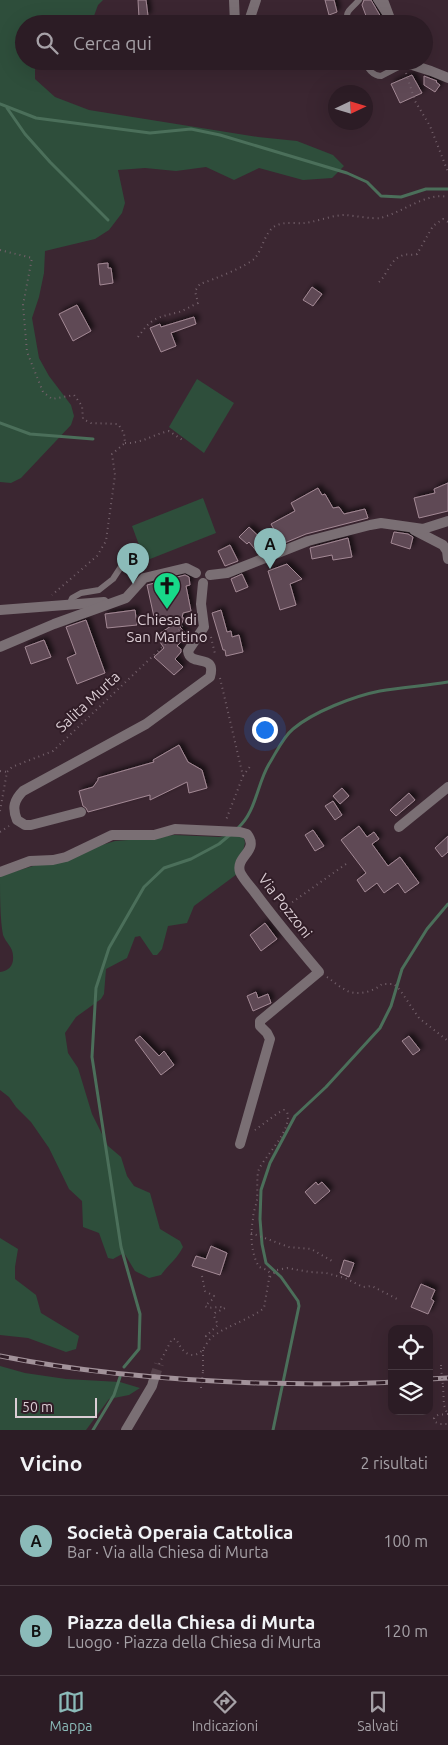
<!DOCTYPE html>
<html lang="it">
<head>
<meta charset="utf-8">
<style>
	:root { --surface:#2c1c25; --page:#382932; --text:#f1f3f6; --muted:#a6a1a7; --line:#483a42; --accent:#8bbbb9 }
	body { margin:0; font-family:Ubuntu,sans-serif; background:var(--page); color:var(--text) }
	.controls { position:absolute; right:15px; bottom:15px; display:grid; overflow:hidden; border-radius:10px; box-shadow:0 5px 20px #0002 }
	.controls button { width:45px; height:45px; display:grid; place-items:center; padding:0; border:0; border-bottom:1px solid var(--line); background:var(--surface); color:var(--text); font:25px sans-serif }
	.compass { position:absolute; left:328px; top:85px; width:45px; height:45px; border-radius:50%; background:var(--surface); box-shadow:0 5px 20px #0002; rotate:86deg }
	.scale { position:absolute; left:15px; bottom:12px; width:82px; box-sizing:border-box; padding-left:5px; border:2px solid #dbcdd4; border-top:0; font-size:14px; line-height:18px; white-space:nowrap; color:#dbcdd4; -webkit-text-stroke:4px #311d27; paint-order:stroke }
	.you { position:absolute; left:264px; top:729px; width:18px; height:18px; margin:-12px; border:4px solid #fff; border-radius:50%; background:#1a73e8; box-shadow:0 0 0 8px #1a73e833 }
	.badge { display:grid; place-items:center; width:32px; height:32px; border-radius:50%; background:var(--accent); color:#111; font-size:16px; font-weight:700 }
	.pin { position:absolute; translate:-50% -41px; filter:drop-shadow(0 1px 2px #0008) }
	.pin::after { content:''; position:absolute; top:26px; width:18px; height:15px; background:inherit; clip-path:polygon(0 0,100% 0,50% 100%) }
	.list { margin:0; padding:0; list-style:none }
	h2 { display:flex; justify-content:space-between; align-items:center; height:65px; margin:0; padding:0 20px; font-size:21px }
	h2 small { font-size:16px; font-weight:400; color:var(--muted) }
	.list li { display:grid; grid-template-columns:32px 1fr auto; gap:15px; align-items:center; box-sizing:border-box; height:90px; padding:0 20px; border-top:1px solid var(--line) }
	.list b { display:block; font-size:19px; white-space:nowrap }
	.list p { margin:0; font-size:16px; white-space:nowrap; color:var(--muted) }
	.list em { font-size:16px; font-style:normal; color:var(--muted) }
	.icon { flex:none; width:28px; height:28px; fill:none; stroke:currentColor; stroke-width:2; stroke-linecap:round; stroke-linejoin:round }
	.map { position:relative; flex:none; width:448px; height:1430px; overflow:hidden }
	.search { position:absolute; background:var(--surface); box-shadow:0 5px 20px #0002; left:15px; right:15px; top:15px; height:55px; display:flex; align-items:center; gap:12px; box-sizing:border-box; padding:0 18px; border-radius:28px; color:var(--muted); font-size:19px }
	.sheet { height:245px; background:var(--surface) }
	nav { display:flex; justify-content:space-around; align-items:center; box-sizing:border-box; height:70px; border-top:1px solid var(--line); background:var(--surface); font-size:14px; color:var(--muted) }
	nav a { display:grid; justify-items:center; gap:2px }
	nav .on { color:var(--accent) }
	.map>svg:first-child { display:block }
</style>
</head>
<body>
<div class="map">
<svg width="448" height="1430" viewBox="0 0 448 1430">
	<defs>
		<filter id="shadow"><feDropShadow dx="3.5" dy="-3.5" stdDeviation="2.5" flood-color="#0009"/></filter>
	</defs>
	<rect width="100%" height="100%" fill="#3b2631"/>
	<g fill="#2e4e3b">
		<path d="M0,0H103L98,5L91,24H24V61H39L35,68V79L55,97L89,110L258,137L297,141L333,155L344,166L332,178L303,180L259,168L234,180L206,167L176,171L145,168L118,170L125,203L122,213L109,230L95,239L45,251L44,273L39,297L32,318L39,358L49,376L71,405L74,416L71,425L21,478L11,483L0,482Z"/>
		<path d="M197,379L234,403L204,453L169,427Z"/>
		<path d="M203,498L216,533L145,561L132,526Z"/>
		<path d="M231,834L244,838L245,843L237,874L194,906L187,923L168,926L162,949L157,955H153L140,936L135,937L127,958L106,969L104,994L101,999L76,1017L65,1033L68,1053L78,1068L92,1114L108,1146L121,1157L127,1176L134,1186L150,1193L160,1229L180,1241L183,1247C177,1259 168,1265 161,1275L149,1278L135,1271L124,1253L113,1259L108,1258L99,1233L83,1227L82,1201L69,1189L49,1148L31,1122L16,1107L9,1097L0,1090V972C9,971 14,965 13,956C13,947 6,943 3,935C0,919 0,894 0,876L115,841L154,838L174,835L220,837Z"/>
		<path d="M0,1238L18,1249L15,1267V1279L36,1295L41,1313L79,1336L76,1349L66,1352L28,1338L0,1335Z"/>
		<path d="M0,1366L25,1373L66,1379L120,1382L140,1388L129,1395L109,1399L86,1430H0Z"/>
	</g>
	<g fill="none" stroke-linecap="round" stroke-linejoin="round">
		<g stroke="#4b6f5a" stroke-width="3">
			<path d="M0,104L36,118L150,133L191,129L220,135L347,173L367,182L381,196L401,197L426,189H448"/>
			<path d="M7,108L25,134L50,162L108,220"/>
			<path d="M0,423L30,434L93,439"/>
			<path d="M238,828C256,812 257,784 269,764C276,753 283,737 293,729C313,712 354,696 380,691C402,687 425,686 448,682"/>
			<path d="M124,1367L139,1349L140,1314L121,1247L92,1057L96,988L109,948L144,887L164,868L191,859L219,844L231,834"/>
			<path d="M93,1430L114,1395L120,1377"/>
			<path d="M273,1430L299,1306L298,1301L281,1277L266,1263L262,1244L260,1219L261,1190L270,1163L295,1116L326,1087L380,1028L391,1006L402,969L427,929L448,904"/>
		</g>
	</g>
	<g fill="#5f4854" stroke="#a38995" filter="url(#shadow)">
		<path d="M138,0H146L148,16L139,18Z"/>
		<path d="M325,0H334L337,12L329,15Z"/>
		<path d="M364,0H371L385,24H369L362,5Z"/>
		<path d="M412,75L422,93L400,103L391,84Z"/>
		<path d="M424,76L437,81L436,82L440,85L435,92L424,85Z"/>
		<path d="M108,263V268H111L113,283L100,285L98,264Z"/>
		<path d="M312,287L322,294L313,306L303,300Z"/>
		<path d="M77,305L91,331L73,341L59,314Z"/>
		<path d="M194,317L196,324L171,333L176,346L161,352L150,328L160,324L161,327Z"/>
		<path d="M448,483V511L419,518L414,498L435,493L434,489Z"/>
		<path d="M318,488L322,495L325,494L333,508L339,507L344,514L365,509L368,518L306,534L282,544L271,524L295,511L291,503Z"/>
		<path d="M249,527L271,548L258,553L249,542L247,544L239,537Z"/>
		<path d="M394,532L408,534L413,537L410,549L391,543Z"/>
		<path d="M348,538L352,557L333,560L332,555L312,559L310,548Z"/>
		<path d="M230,545L238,561L225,566L218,551Z"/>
		<path d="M287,564L302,579L290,584L296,605L280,610L268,571Z"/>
		<path d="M242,574L248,587L236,592L231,579Z"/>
		<path d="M185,575L189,577L190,585L186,586L191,611L183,613L182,618H184L180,627L188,635L177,646L181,649V652L175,659L183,667L174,675L154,657L164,648L156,636L180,620L157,623L154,617L147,585Z"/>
		<path d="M135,610L137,625L107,628L105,614Z"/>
		<path d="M221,610L227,632L231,631L232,637L239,635L243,652L226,656L225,650H223L212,613Z"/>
		<path d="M86,620L105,673L77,684L67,658L76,654L66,627Z"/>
		<path d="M44,640L51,657L31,664L25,647Z"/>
		<path d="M179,745L188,762L202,770L207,788L189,793L187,782L150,800V795L88,812L86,808L83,806L79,791L93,787L98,780V778L154,762L153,760Z"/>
		<path d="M342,788L349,796L340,804L333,796Z"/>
		<path d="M409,793L415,800L396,816L390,810Z"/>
		<path d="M333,801L342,815L335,820L325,806Z"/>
		<path d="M359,826L367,837L374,832L379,839L372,844L388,866L400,857L419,883L405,893L398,883L384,893L377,883L365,892L357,880L366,873L341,840Z"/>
		<path d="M313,830L324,846L315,851L305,835Z"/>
		<path d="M448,836V852L442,857L435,848Z"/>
		<path d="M265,923L277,939L261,951L250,935Z"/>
		<path d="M256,992L258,998L268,994L271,1003L253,1011L247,996Z"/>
		<path d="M140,1036L159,1056L164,1051L174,1065L161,1075L135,1040Z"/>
		<path d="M409,1036L420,1050L413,1055L402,1041Z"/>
		<path d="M316,1182L318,1185L322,1182L330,1191L315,1204L305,1192Z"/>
		<path d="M211,1246L227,1253L220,1275L192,1266L196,1256L206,1259Z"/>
		<path d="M344,1260L354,1263L349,1277L340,1273Z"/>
		<path d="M421,1284L435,1290L431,1299L434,1301L428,1314L411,1307Z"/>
	</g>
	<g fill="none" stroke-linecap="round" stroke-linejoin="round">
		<path stroke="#533f49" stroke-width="10" stroke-dasharray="10 5" stroke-linecap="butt" d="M154,1379L159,1364"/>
		<g stroke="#74616b" stroke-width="2" stroke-dasharray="1 4" stroke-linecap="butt">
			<path d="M406,73L415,101L430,126L448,172"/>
			<path d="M0,250L32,258L23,305L27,352L43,392L52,399L74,395L82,406L83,419L91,423L118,424L124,433L125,443L112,454L115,475L106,541L97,556L52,595"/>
			<path d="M379,282C387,275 390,260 401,256C406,253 411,256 417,254L433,226L443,219L448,222"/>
			<path d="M138,337C153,316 157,318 179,312C185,310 191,306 198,303L195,291L200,284C212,280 248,266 255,258C263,249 264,233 275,226C284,221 296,224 305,223C319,221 332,215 346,215C356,216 372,219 380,218C402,213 426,192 448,197"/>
			<path d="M125,443C141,444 154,434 169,431L184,441"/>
			<path d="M211,637L215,654"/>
			<path d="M220,678L243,776L226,820"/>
			<path d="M0,771L7,772"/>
			<path d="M243,776L252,764"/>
			<path d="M0,811L7,772L12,767L53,751L174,636L192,614"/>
			<path d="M0,832L9,826"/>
			<path d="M280,911L346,864"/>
			<path d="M327,977C333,981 338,986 344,989C355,997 373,992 382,984H394L400,990L419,1018L448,1041"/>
			<path d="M251,1233L289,1247L311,1249L334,1262"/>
			<path d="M202,1276L205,1291L214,1296L213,1299L205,1306C211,1310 219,1305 225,1308L215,1313L214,1316L218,1325L206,1336L208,1340"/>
			<path d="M270,1277L277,1270L287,1268L310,1272L326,1273L345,1278L363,1287L372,1286L399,1300"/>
			<path d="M159,1364L172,1339H176C180,1346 184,1355 193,1355C204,1354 205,1343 212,1337C228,1325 249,1320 264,1308L270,1273L267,1270L259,1267C251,1253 250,1235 253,1219C253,1212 256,1206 257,1200C258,1191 256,1178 259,1169C266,1155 293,1129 287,1112L284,1110L278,1113L255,1130"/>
			<path d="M441,1365V1368"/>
			<path d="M203,1371V1350"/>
			<path d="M443,1386L444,1405L447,1413"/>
			<path d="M448,1414L438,1415L434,1418L435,1422L440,1424H448"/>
		</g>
		<g stroke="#7a6f74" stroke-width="6">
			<path d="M376,0L385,14"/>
			<path d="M348,24C344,10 351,10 359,0"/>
			<path d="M364,61C367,68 373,76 381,76L406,63"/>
			<path d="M70,603L72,598L81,593L99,590L113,579L128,556L141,550"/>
		</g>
		<g stroke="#7a6f74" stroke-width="10">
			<path d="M234,0L235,24"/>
			<path d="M383,0L392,24"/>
			<path d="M248,24L256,0"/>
			<path d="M405,61L406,63L431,71L448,78"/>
			<path d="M414,530L443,545L447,551L448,559"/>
			<path d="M210,575L227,573L308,541L370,525L381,523L423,529L448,521"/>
			<path d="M0,610L104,602"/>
			<path d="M0,647L54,624L126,598L144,578L186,568L196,573"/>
			<path d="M81,812L31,825H25L17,820C12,808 14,800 23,791L146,724L210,677C217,652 190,668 188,651L204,627L201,604L203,583"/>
			<path d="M399,827L448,787"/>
			<path d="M0,872L30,861L53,860L66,857L112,835H154L175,829L240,832L247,834C260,851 235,856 240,872C243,879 251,887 256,894C276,921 297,946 319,972L260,1021V1026L267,1033L270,1039L240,1144"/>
			<path d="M126,1430L152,1386L154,1379"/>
		</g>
		<defs>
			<g id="rail">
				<path d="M0,1356C85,1373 171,1380 258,1383C303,1384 347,1385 392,1382"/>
				<path d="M429,1379L448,1378"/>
			</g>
		</defs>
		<use href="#rail" stroke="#a2929a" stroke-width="5"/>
		<use href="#rail" stroke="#311d27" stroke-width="3" stroke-dasharray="9" stroke-linecap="butt"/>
		<g stroke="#74616b" stroke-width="2" stroke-dasharray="1 4" stroke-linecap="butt">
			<path d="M441,1368L443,1386"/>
			<path d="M201,1388L203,1371"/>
		</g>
	</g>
	<defs>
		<symbol id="church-pin" viewBox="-11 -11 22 30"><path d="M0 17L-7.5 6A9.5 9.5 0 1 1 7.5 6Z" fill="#17d989" stroke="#311d27"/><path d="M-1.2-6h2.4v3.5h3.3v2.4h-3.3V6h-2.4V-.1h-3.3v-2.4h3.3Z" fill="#111"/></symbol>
	</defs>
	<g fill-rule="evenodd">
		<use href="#church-pin" x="151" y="570" width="32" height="43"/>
	</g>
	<g text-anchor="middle" stroke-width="4" stroke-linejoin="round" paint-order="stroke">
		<g font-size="15" fill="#dbcdd4" stroke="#311d27">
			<text x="167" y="625">Chiesa di<tspan x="167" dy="17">San Martino</tspan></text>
		</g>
		<g font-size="15" fill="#dbcdd4" stroke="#311d27">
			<text transform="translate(88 702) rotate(-43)" y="5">Salita Murta</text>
			<text transform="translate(285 906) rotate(52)" y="5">Via Pozzoni</text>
		</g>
	</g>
</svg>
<div class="controls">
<button><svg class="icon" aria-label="locate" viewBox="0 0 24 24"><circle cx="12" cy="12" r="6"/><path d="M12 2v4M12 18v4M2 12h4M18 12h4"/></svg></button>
<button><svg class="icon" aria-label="layers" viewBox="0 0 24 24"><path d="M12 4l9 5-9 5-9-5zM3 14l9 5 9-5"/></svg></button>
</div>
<svg class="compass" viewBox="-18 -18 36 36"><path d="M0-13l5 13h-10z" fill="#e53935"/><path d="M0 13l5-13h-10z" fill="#a6a1a7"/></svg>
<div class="scale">50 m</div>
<div class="you"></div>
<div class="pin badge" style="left:270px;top:569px">A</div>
<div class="pin badge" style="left:133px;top:584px">B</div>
<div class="search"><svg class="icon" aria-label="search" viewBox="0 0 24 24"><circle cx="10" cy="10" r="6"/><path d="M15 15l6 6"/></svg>Cerca qui</div>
</div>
<section class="sheet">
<h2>Vicino<small>2 risultati</small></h2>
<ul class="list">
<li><span class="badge">A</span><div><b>Società Operaia Cattolica</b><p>Bar · Via alla Chiesa di Murta</p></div><em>100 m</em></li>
<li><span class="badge">B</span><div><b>Piazza della Chiesa di Murta</b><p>Luogo · Piazza della Chiesa di Murta</p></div><em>120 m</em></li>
</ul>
</section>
<nav>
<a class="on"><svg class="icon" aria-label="map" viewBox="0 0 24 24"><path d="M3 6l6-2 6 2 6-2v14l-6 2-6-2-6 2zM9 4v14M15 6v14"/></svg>Mappa</a>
<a><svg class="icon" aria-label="directions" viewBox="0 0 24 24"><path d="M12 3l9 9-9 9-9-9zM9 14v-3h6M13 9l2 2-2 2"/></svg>Indicazioni</a>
<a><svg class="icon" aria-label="saved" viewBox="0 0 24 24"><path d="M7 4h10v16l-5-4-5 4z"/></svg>Salvati</a>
</nav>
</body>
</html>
